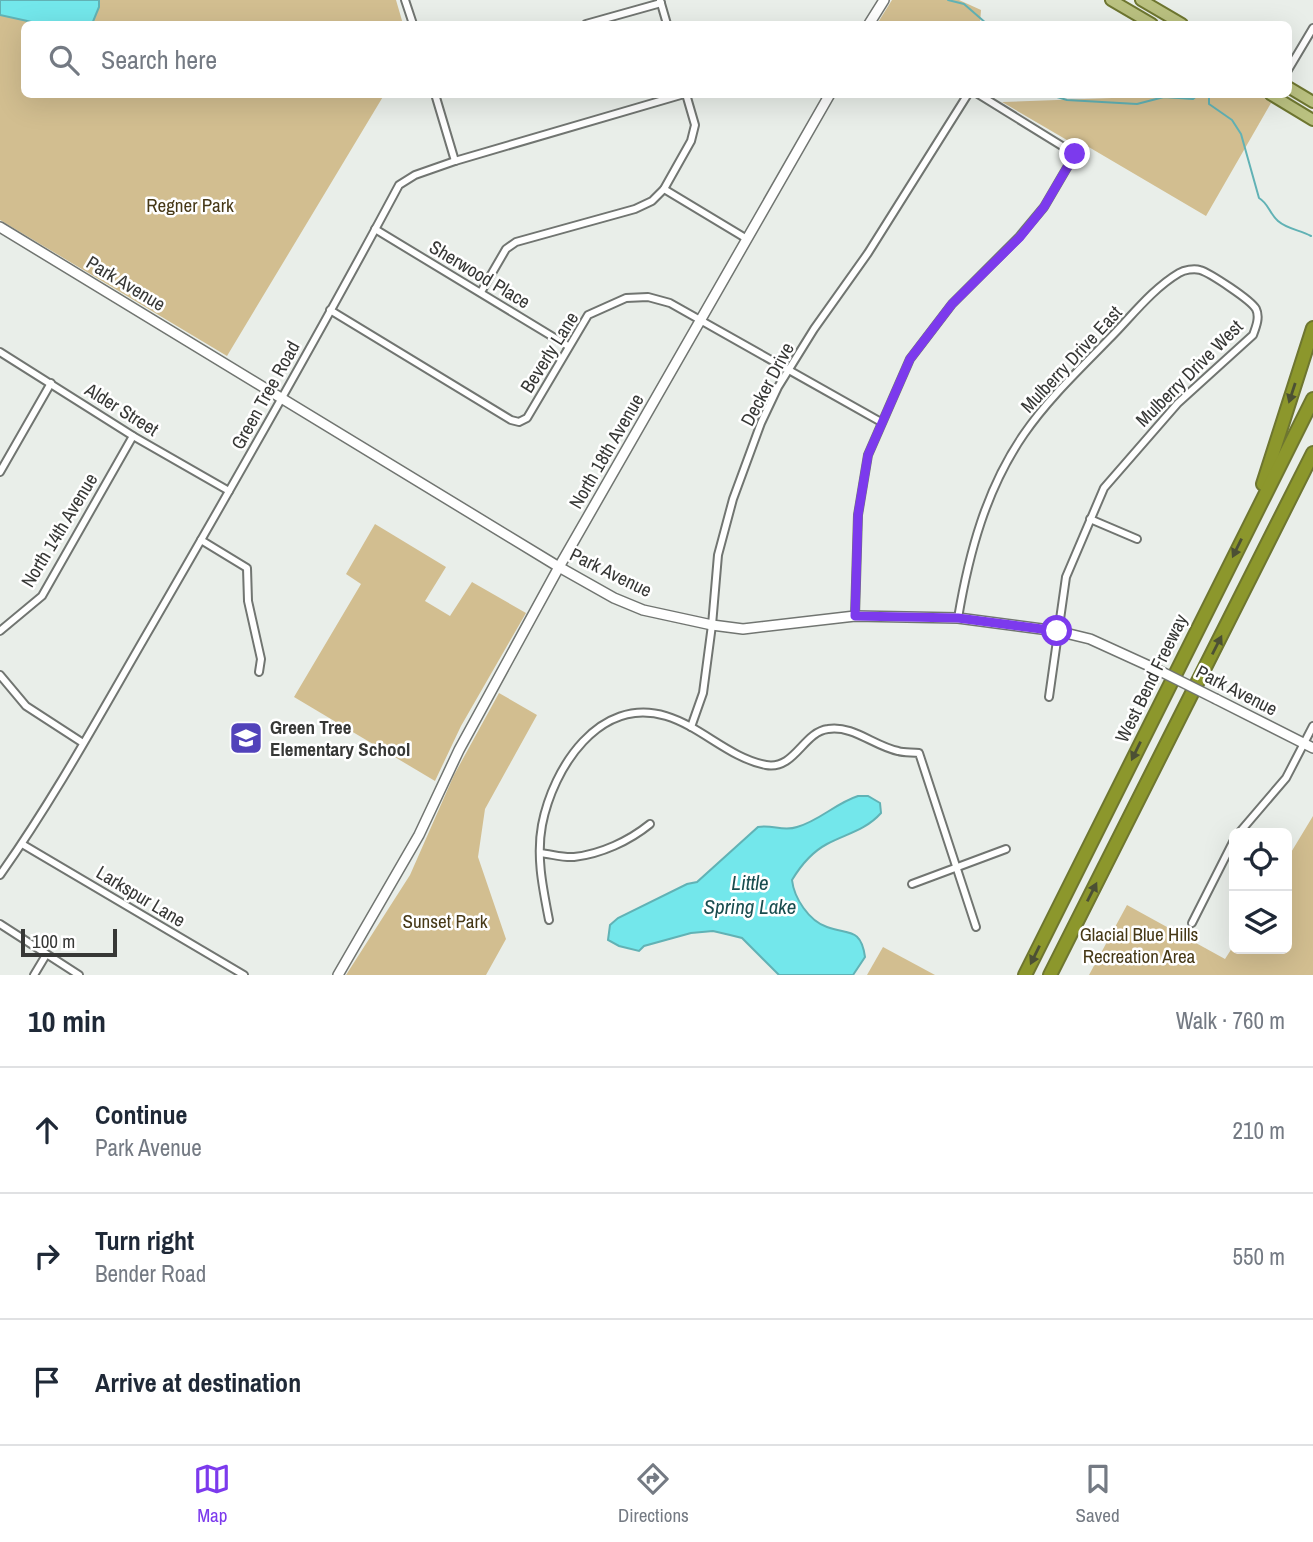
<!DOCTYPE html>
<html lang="en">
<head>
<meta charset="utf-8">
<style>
	:root { --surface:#fff; --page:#f6f6f7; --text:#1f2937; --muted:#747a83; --line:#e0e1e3; --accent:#7c3aed }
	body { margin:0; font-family:"Archivo Narrow",sans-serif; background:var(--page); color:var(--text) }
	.controls { position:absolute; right:21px; bottom:21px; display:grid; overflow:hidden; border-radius:10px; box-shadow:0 7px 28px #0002 }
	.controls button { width:63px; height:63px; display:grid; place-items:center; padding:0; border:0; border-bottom:2px solid var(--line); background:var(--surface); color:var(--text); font:35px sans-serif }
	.scale { position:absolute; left:21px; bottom:18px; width:96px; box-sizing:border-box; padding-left:7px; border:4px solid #373836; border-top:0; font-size:19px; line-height:24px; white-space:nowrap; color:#373836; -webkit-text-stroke:5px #fff; paint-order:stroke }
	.stop { position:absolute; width:21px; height:21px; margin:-16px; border:5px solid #7c3aed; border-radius:50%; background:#fff }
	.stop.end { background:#7c3aed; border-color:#fff; box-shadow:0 2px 7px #0008 }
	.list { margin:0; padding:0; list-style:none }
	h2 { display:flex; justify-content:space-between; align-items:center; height:91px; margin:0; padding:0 28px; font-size:30px }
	h2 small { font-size:23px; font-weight:400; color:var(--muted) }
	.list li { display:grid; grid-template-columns:46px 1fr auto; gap:21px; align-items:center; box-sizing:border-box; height:126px; padding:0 28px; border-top:2px solid var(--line) }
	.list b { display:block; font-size:26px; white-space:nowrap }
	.list p { margin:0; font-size:23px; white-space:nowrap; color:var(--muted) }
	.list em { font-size:23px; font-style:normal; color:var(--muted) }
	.icon { flex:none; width:38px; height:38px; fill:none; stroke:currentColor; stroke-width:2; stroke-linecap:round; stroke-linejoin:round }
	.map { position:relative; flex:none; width:1313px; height:975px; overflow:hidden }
	.search { position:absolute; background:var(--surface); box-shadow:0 7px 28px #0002; left:21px; right:21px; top:21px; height:77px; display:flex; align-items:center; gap:18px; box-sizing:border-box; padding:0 24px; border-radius:10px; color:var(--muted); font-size:26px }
	.sheet { height:469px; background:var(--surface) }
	nav { display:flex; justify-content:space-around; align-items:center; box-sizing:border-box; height:98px; border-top:2px solid var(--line); background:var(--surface); font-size:19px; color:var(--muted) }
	nav a { display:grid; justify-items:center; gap:4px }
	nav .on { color:var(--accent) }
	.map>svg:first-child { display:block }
</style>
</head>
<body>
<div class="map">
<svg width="1313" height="975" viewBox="0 0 1313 975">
	<rect width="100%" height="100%" fill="#e9eee9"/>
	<g fill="#d2be90">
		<path d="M0,0H396L403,24H24V94L384,95L227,356L0,220Z"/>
		<path d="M892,0H959L981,10L980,24H877Z"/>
		<path d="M1259,95L1271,103L1206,216L1087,146L1084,150L1002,102L1194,95Z"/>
		<path d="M375,524L446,567L425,601L450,616L472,582L526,613L461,726L435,781L294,697L361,584L346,574Z"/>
		<path d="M499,693L537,715L485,809L478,857L506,939L486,975H346L410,875L454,775Z"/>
		<path d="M1313,816V975H1089L1127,905L1225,959L1234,945V949H1287V859Z"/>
		<path d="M883,947L935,975H867Z"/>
	</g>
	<g fill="#73e7eb" stroke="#61b2b5" stroke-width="2">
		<path d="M0,0H99V7L92,24H41L0,15Z"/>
		<path d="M858,796H868L880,803L881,813C866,830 846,834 827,844C812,852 801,865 792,880C794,898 809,921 827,927C848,935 861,927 865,957L853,975H779L742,938L730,935L713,931L691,933L644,946L639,951L619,946L608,940L610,925L618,918L687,884L697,882L758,827C772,824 783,832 797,827C819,821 836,803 858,796Z"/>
	</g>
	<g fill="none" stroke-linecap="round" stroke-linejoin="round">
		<g stroke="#61b2b5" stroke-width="2">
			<path d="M948,0L964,4L987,24"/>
			<path d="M1047,94L1067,100L1137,104L1164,97L1193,99L1199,94"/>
			<path d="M1207,94L1209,97V104L1232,120L1241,134L1259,198C1269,204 1269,213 1278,221C1287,229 1300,230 1311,236"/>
		</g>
		<defs>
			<g id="street">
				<path d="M405,0L413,24"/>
				<path d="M660,0L667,24"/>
				<path d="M586,24L661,3"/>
				<path d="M1288,70L1313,28"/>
				<path d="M435,94L455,161"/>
				<path d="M664,189L747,239"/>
				<path d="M375,229L568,346"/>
				<path d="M481,292L506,249L516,242L635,209L652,201L664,189L691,141L695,125L686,94"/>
				<path d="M330,310L511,420L519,422L527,418L588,315L626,298L648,297L670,303L881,422"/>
				<path d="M0,352L133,436L229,491"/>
				<path d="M0,472L51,383"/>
				<path d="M1090,519L1137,539"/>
				<path d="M201,540L247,568L248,601L261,659L259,672"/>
				<path d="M855,616L858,515L868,455L910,359L952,304L1019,237L1044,207L1075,154L978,94"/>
				<path d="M958,618C969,553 986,489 1024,434C1048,399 1080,369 1109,339C1131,317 1152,289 1179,273C1184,270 1194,268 1200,270C1210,273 1251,300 1256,309C1260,317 1256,327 1253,335L1178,403L1104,488L1066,577L1049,697"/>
				<path d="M0,631L42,596L133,436"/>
				<path d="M0,675L26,706L83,743"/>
				<path d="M691,727L703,693L712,625L718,555L733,499L761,423L778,387L814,329L868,253L968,94"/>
				<path d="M1239,833L1286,778L1313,726"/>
				<path d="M22,844L244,975"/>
				<path d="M540,853C551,854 563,858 574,857C601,854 629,841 650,824"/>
				<path d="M0,875C56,796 103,709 152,625C236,480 320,333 399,185L415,175L455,161L684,94"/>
				<path d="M912,884L1006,849"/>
				<path d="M549,920C543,889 536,857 542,825C553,768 599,696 666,716C702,727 729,758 766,765C795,770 803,732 828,729C853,725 874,746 898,751C904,753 912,752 919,753L976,927"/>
				<path d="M1192,923L1234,840"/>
				<path d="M0,924L79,975"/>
				<path d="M34,975L46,955"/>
			</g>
			<g id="secondary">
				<path d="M869,24L884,0"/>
				<path d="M0,227L559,567L614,598L643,610L712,625L743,629L855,616L958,618L1057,631L1090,639L1158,670"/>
				<path d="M1216,699L1313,748"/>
				<path d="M338,975L419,835L459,750L559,567L830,94"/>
			</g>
			<g id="primary">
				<path d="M1111,0L1152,24"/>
				<path d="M1141,0L1182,24"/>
				<path d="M1288,87L1313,102"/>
				<path d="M1270,94L1313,120"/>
			</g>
			<g id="highway">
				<path d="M1263,484L1313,328"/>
				<path d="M1025,975L1313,399"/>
				<path d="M1050,975L1313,453"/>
			</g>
		</defs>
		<use href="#street" stroke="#717571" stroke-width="10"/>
		<use href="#secondary" stroke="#717571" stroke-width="12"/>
		<use href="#primary" stroke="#6e7630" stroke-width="14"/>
		<use href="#highway" stroke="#6e7630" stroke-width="16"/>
		<use href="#street" stroke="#fff" stroke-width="6"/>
		<use href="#secondary" stroke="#fff" stroke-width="9"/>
		<use href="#primary" stroke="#bac180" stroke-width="10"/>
		<use href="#highway" stroke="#8c972c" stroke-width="12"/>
		<defs>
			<path id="secondary-bridge" d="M1158,670L1216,699"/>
		</defs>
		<use href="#secondary-bridge" stroke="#717571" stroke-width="12" stroke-linecap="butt"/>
		<use href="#secondary-bridge" stroke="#fff" stroke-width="9"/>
	</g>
	<defs><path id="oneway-solid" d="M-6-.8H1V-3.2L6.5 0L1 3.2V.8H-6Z" transform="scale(1.75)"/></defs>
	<g fill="#4c5034">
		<use href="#oneway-solid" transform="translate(1292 393) rotate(108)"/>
		<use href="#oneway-solid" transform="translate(1237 548) rotate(116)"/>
		<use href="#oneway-solid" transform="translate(1217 645) rotate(-63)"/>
		<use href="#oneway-solid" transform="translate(1136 751) rotate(116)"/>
		<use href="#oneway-solid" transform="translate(1092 892) rotate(-63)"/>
		<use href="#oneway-solid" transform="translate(1035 955) rotate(116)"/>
	</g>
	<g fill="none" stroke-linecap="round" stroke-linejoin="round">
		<path stroke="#7c3aed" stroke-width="9" d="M1057,631L958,618L855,616L858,515L868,455L910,359L952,304L1020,237L1044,207L1075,154"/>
	</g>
	<defs>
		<symbol id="school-square" viewBox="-11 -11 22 22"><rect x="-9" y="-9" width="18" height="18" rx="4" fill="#5142ba" stroke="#fff"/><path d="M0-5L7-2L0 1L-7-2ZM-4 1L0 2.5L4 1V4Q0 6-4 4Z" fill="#fff"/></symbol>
	</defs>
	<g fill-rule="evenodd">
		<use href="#school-square" x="227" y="719" width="38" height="38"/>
	</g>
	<g text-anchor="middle" stroke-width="5" stroke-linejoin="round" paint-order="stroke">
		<g font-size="19" fill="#463816" stroke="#fff">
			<text x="190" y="212">Regner Park</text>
			<text x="445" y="928">Sunset Park</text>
			<text x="1139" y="941">Glacial Blue Hills<tspan x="1139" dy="22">Recreation Area</tspan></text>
		</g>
		<g font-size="19" fill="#373836" stroke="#fff">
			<text transform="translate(480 274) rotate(31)" y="7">Sherwood Place</text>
			<text transform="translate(126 283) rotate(31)" y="7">Park Avenue</text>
			<text transform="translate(549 352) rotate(-58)" y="7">Beverly Lane</text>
			<text transform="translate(1071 359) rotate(-47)" y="7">Mulberry Drive East</text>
			<text transform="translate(1189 373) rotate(-45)" y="7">Mulberry Drive West</text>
			<text transform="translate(767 384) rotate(-62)" y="7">Decker Drive</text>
			<text transform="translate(265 395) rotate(-61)" y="7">Green Tree Road</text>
			<text transform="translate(122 409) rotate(32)" y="7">Alder Street</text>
			<text transform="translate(606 451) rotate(-60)" y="7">North 18th Avenue</text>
			<text transform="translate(59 530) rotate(-59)" y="7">North 14th Avenue</text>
			<text transform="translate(611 572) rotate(26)" y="7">Park Avenue</text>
			<text transform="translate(1151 678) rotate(-64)" y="7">West Bend Freeway</text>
			<text transform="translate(1237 690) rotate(27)" y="7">Park Avenue</text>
			<text transform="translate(141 896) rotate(31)" y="7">Larkspur Lane</text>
		</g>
		<g font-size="19" font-weight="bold" fill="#373836" stroke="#fff" text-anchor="start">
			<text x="270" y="734">Green Tree<tspan x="270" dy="22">Elementary School</tspan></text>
		</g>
		<g font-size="21" font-style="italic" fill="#194d4f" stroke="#fff">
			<text x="750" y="890">Little<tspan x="750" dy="24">Spring Lake</tspan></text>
		</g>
	</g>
</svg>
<div class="controls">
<button><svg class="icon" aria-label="locate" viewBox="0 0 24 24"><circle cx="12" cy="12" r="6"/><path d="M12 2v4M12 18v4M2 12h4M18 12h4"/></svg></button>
<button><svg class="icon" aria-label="layers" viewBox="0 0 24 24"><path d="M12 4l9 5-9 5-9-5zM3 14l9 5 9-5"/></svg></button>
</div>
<div class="scale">100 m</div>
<div class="stop" style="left:1057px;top:631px"></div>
<div class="stop end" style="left:1075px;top:154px"></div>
<div class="search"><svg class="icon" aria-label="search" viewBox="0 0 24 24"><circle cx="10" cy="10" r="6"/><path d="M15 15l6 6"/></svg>Search here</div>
</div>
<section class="sheet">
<h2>10 min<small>Walk · 760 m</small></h2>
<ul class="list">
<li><svg class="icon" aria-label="ahead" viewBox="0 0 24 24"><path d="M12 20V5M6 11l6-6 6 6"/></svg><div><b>Continue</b><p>Park Avenue</p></div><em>210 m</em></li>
<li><svg class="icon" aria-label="right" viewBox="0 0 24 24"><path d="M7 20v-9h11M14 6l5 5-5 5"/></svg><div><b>Turn right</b><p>Bender Road</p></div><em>550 m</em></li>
<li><svg class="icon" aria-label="arrive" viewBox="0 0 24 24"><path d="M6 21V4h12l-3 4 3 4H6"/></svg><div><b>Arrive at destination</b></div></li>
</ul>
</section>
<nav>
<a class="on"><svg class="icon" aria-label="map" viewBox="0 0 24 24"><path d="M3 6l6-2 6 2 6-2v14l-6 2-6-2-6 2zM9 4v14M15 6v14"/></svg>Map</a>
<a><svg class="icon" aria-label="directions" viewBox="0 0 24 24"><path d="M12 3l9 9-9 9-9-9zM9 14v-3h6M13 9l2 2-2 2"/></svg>Directions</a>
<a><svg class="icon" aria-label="saved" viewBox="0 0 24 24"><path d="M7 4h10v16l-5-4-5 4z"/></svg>Saved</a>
</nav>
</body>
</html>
